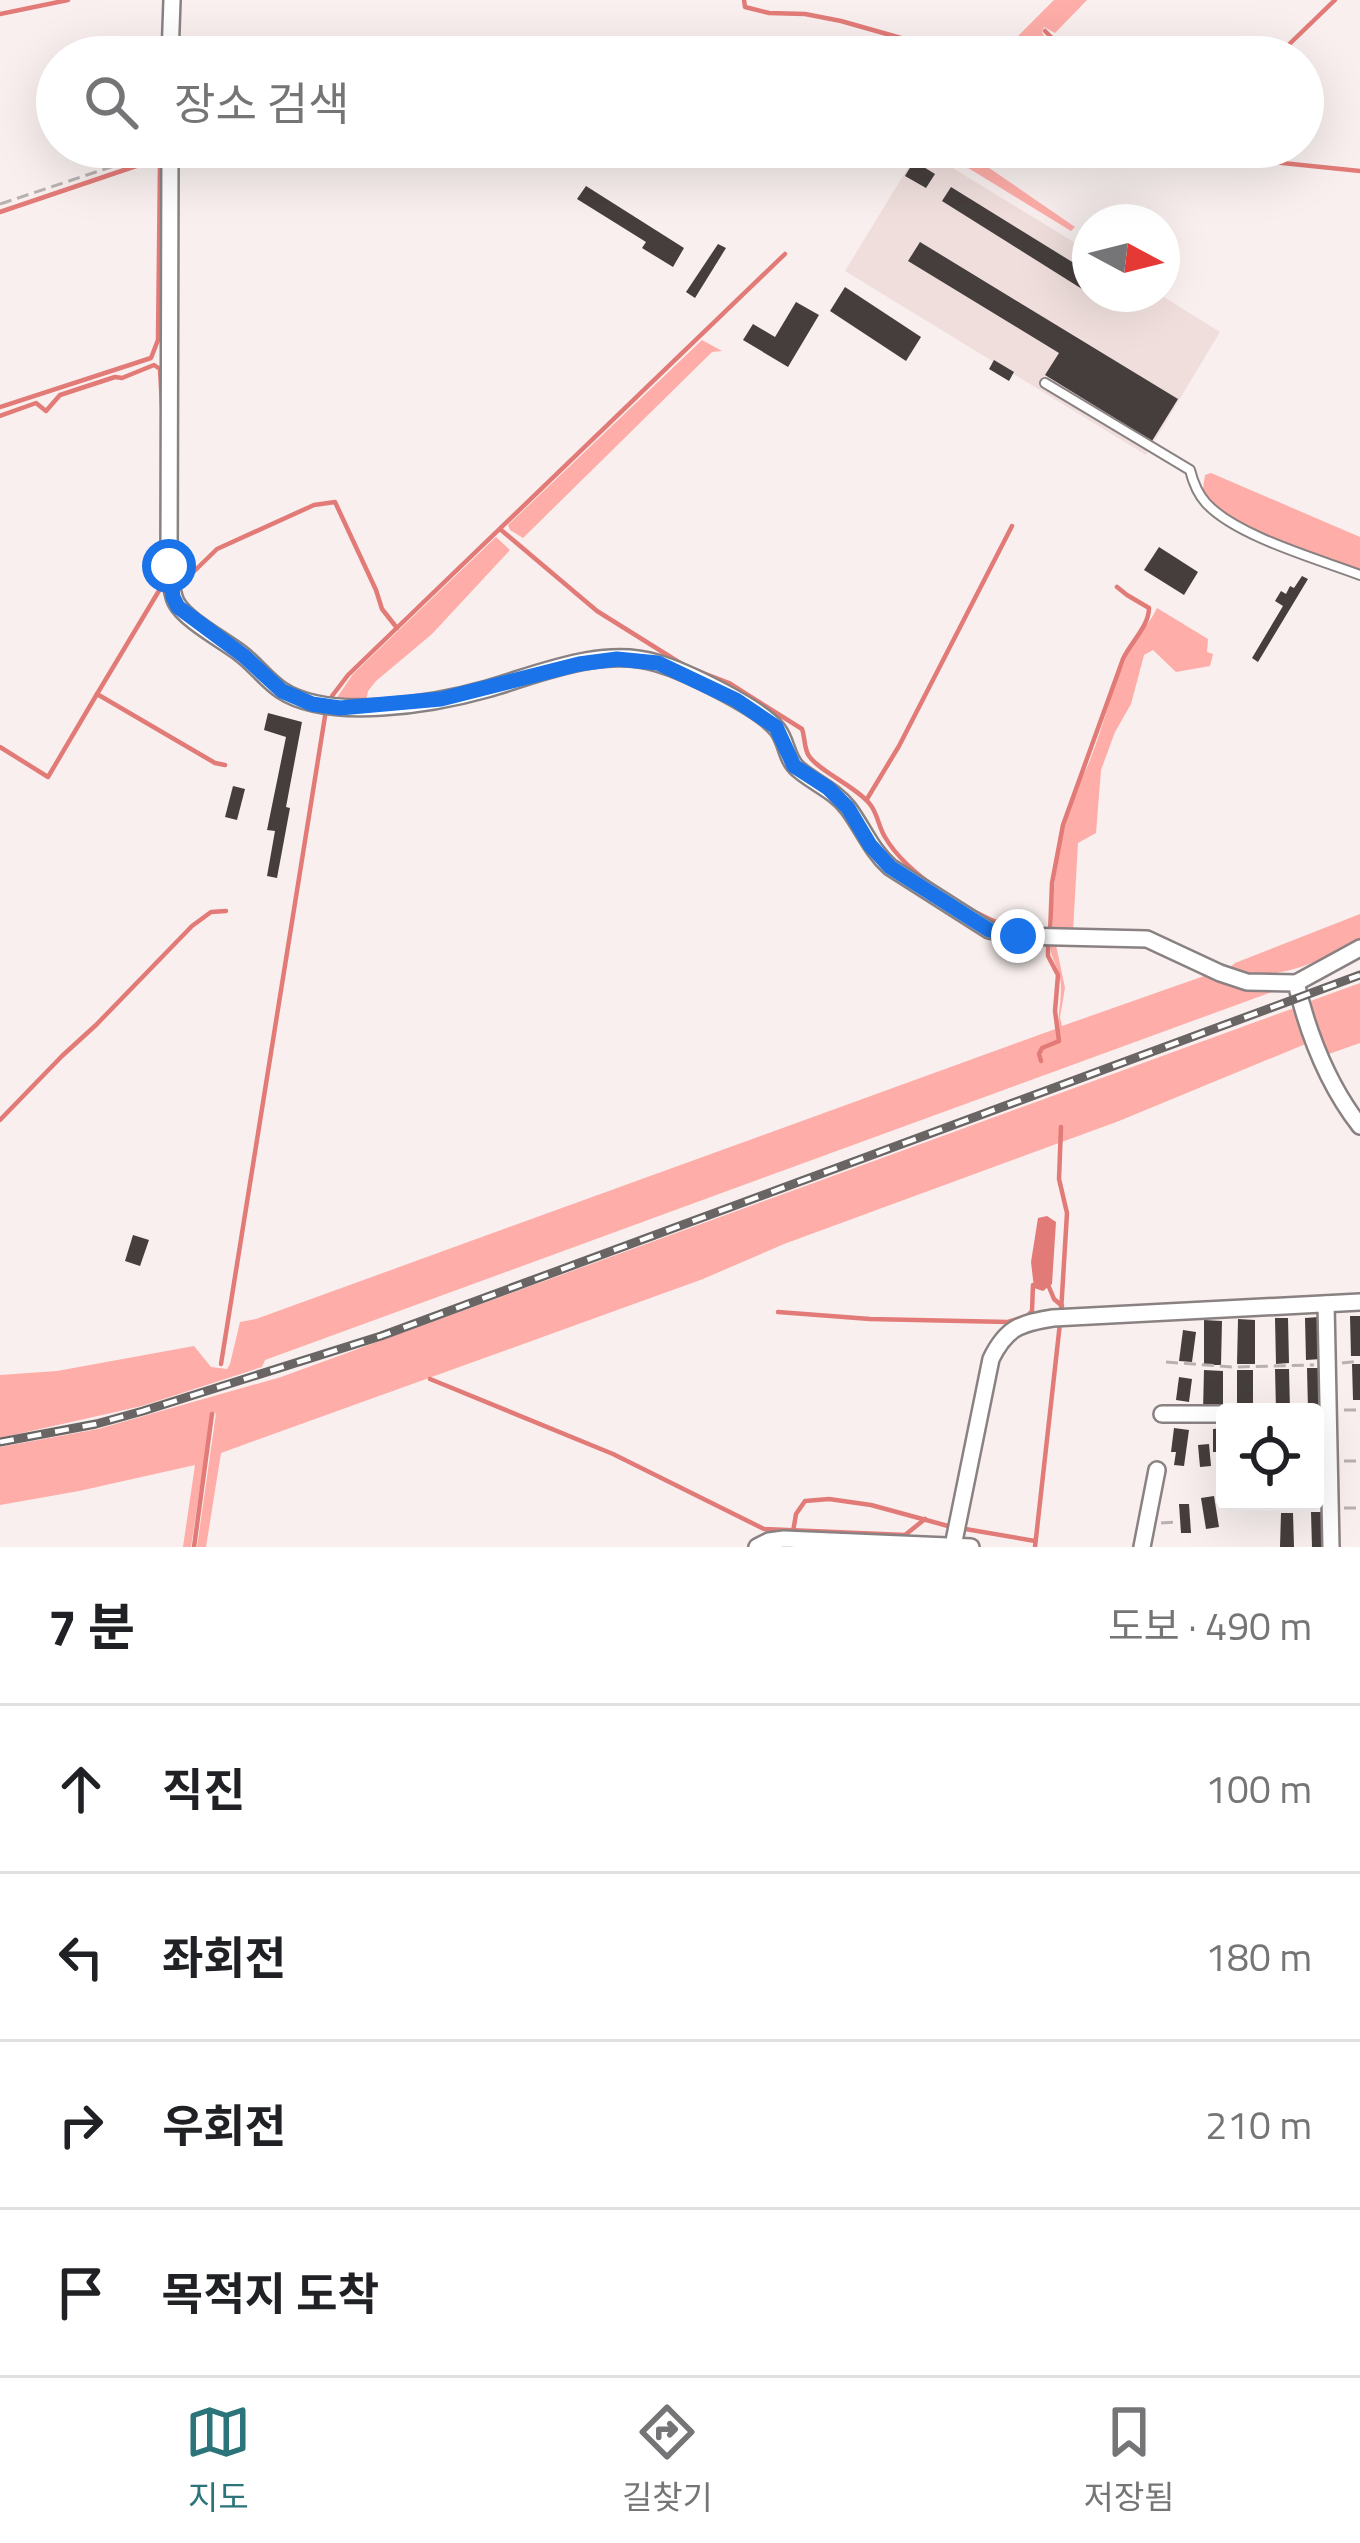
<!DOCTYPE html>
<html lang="ko">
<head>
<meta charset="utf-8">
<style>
	:root { --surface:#fff; --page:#f6f6f6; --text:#202124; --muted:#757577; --line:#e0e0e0; --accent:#2a747a }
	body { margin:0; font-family:"Titillium Web","Noto Sans KR",sans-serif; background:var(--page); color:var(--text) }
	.controls { position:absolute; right:36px; bottom:36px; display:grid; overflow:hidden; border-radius:12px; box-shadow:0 12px 48px #0002 }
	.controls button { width:108px; height:108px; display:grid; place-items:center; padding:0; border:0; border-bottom:3px solid var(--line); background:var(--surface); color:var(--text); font:60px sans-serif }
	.compass { position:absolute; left:1072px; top:204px; width:108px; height:108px; border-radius:50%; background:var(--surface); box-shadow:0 12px 48px #0002; rotate:97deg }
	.stop { position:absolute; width:36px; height:36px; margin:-27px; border:9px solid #1a73e8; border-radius:50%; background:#fff }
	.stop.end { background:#1a73e8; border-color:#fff; box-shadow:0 3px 12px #0008 }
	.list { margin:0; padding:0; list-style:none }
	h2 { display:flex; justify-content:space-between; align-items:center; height:156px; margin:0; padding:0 48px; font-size:51px }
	h2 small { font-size:39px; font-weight:400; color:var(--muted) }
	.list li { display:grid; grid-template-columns:78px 1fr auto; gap:36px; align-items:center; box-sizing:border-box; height:168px; padding:0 48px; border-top:3px solid var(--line) }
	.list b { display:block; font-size:45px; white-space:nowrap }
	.list em { font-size:39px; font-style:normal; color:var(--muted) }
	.icon { flex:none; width:66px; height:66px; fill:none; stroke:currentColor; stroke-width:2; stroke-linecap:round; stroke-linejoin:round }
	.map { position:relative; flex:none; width:1360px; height:1547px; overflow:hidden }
	.search { position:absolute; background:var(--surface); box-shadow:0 12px 48px #0002; left:36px; right:36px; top:36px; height:132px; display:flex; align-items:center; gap:30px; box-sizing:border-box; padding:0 42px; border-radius:66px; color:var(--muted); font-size:45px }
	.sheet { height:828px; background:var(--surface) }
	nav { display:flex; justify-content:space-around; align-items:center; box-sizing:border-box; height:168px; border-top:3px solid var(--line); background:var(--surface); font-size:33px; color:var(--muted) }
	nav a { display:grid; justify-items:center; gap:6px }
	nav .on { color:var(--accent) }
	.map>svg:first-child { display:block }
</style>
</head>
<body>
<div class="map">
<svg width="1360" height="1547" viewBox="0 0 1360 1547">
	<rect width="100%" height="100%" fill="#f8efee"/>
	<path fill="#efdedc" d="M920,148L1090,252V294H1159L1220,332L1146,455L845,271Z"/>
	<g fill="#feada8">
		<path d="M1054,0H1087L1055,33L1044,27L1042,32L1044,36L1024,57H997Z"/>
		<path d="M934,147H953L976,159L1075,227L1071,231Z"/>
		<path d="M702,340L722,351L712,352L523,538L510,530L508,525Z"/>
		<path d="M1211,473L1360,537V571C1325,557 1221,528 1205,494C1202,486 1204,484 1205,475Z"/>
		<path d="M496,537L510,550L432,634L376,681L368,691L366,702H334L353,674Z"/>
		<path d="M1157,608L1208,639L1207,652L1213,654L1210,666L1176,672L1153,650L1144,655L1131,704L1115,732L1101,770L1096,833L1078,843L1073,931L1053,930C1051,887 1060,834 1075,793C1079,782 1086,771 1090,760C1105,722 1113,682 1132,646C1139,633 1150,623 1157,608Z"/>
		<path d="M1360,914V942C1312,962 1280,984 1228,969L1235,963Z"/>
		<path d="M1050,940H1055L1065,988L1060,1017L1062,1026L1204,976L1248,986L1280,989L265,1360L262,1367L142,1406L0,1438V1375L57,1371L194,1346L211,1367L227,1369L230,1364L240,1322L256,1319L1058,1028C1058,1012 1063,993 1060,978C1057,964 1049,956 1050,940Z"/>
		<path d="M1360,983V1043L1326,1055L1305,1003Z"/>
		<path d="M1297,1007L1308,1043L1119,1121L784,1244L703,1279L221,1453L206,1547H197L216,1413L211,1414L191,1547H183L195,1465L79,1491L0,1505V1447L98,1429L281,1377Z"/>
	</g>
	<path fill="#e27b77" d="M1047,1216L1056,1222L1052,1284L1043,1291L1034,1288L1031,1262L1038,1218Z"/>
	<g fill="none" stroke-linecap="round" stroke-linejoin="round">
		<g stroke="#e27b77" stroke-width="4.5">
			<path d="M744,0L745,7L769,13L805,14L841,21L915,42L971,51L978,57"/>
			<path d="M0,14L68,0"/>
			<path d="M1045,31L1071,57"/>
			<path d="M1276,57L1335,0"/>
			<path d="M1179,147L1254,160L1360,171"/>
			<path d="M0,212L139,165L156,160L163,161"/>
			<path d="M0,407L151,358L158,340L160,164L165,161"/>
			<path d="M0,416L36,403L46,411L60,395L115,377L122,378L154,365L160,369L162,406"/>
			<path d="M500,529L597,611L685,666L729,683L802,729C805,737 804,749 809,756C820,772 855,786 869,803C878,813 878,826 885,837C906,874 967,911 1006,926"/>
			<path d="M179,586L217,549L314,505L335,502L376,590L382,609L397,628"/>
			<path d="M97,694L160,589L163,573"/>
			<path d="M332,696L348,675L785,254"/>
			<path d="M0,747L48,777L97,694L215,763L225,765"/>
			<path d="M867,799L899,746L1012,526"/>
			<path d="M1050,933L1052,883L1063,825L1123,659C1131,642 1149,626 1149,608L1127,595L1117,587"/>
			<path d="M1041,1061L1039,1054L1042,1048L1059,1041L1055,1011L1058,975L1048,956V940"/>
			<path d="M0,1120L62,1056L96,1025L192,926L211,912L226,911"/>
			<path d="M1061,1127L1059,1179L1067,1213L1061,1312"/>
			<path d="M1049,1287L1054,1299L1062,1306"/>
			<path d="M778,1312L870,1319L1008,1322L1027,1316L1032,1311L1033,1285"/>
			<path d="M221,1364L326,710"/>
			<path d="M430,1379L613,1454L764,1529L905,1535L925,1519"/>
			<path d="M793,1532L796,1514L805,1501L829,1499L871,1505L948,1526L1035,1541"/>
			<path d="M194,1547L212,1414"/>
			<path d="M1035,1547L1060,1323"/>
		</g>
	</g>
	<g fill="#453e3d">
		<path d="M914,161L935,174L926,188L905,176Z"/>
		<path d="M586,186L684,248L673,267L642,248L646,242L577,199Z"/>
		<path d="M951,187L1090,273V294L942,201Z"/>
		<path d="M920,242L1178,399L1152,441L1045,375L1059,353L908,261Z"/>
		<path d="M718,244L726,248L695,298L686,292Z"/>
		<path d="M845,287L921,337L906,361L830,311Z"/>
		<path d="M796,302L819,315L788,367L743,340L753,324L775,337Z"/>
		<path d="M994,360L1014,372L1009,381L989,369Z"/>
		<path d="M1159,547L1198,572L1184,595L1144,570Z"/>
		<path d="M1302,576L1308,579L1258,662L1252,658L1283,606L1275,601L1281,591L1286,594L1290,586L1294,588Z"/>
		<path d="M268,713L302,722L286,807L290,808L277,878L267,876L275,831L267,830L286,737L264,730Z"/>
		<path d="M233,786L245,789L237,820L225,817Z"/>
		<path d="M133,1235L149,1240L140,1266L125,1261Z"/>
		<path d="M1350,1316H1360V1356H1351Z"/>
		<path d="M1319,1317L1321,1359L1306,1360L1305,1318Z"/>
		<path d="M1275,1318H1288L1289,1363L1276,1364Z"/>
		<path d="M1238,1319L1255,1320V1364H1237Z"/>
		<path d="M1204,1320L1222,1321L1221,1365H1204Z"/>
		<path d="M1183,1330L1196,1332L1192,1362L1179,1361Z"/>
		<path d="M1352,1364H1360V1400H1353Z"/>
		<path d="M1307,1368H1320L1322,1409L1308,1410Z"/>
		<path d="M1275,1369H1289L1290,1410H1276Z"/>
		<path d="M1204,1370L1223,1371V1412L1203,1411Z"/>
		<path d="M1237,1370H1253V1407L1237,1406Z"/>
		<path d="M1179,1377L1192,1379L1189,1402L1176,1400Z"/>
		<rect x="1315" y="1416" width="7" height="39"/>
		<path d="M1174,1428L1189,1430L1184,1466L1174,1465L1176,1452H1171Z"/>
		<path d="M1225,1428V1463H1220L1219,1452H1213V1429Z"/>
		<path d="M1209,1444L1211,1466L1200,1467L1198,1445Z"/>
		<path d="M1315,1463H1323L1325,1508H1311V1502H1315Z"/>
		<path d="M1214,1496L1219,1527L1206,1529L1201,1498Z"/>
		<path d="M1179,1504H1189L1191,1533H1181Z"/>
		<path d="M1311,1512H1324L1325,1547H1312Z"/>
		<path d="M1281,1513H1293L1294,1547H1280Z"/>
	</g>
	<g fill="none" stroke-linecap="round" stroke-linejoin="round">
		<defs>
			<path id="service" d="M1045,383L1190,470C1193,482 1198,494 1206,503C1236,536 1318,559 1360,575"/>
			<g id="minor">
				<path d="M170,57L172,0"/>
				<path d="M170,147L169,566C171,578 171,592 176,602C185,620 223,640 240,653C255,664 266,680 281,690C329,722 434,704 487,689C539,674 602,646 657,663C685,671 759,707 777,729C787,741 786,759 798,769C814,783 834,790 848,808C863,828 871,850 890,867L989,930L1018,936L1147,939L1220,973L1247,982L1296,983C1308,1033 1328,1085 1360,1126"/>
				<path d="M1296,983L1360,948"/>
				<path d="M1326,1304L1331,1547"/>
				<path d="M1162,1414H1225"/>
				<path d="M953,1546L991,1359C1006,1328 1020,1323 1053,1318L1360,1302"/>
				<path d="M757,1547L769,1541L784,1539L971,1547"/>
				<path d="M1142,1547L1157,1470"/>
			</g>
		</defs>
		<use href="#service" stroke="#8a8282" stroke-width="12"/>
		<use href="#minor" stroke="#8a8282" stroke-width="20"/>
		<g stroke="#b9b1b1" stroke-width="3" stroke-dasharray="12 6" stroke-linecap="butt">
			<path d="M0,204L156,152"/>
			<path d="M1166,1362L1233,1367L1314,1365"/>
			<path d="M1342,1363L1360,1361"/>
			<path d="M1344,1410H1360"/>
			<path d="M1344,1461H1360"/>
			<path d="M1344,1508H1360"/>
			<path d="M1161,1523L1177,1522"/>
		</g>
		<use href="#service" stroke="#fff" stroke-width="8"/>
		<use href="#minor" stroke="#fff" stroke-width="15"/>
		<defs>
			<path id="rail" d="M0,1442L96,1424L143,1411L381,1336L1360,975"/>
		</defs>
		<use href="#rail" stroke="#6a6565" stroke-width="9"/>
		<use href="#rail" stroke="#fefefe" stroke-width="4.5" stroke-dasharray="14" stroke-linecap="butt"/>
	</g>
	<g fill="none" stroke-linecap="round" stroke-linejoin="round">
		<path stroke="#1a73e8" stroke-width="15" d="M169,566L173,597L178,607L244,656L282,691L312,704L340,708L441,699L579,664L617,659L658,663L736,700L776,727L794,766L828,788L848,808L870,845L890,867L989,930L1018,936"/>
	</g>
</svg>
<div class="controls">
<button><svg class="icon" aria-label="locate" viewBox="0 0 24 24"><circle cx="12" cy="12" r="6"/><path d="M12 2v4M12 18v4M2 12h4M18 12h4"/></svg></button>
</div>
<svg class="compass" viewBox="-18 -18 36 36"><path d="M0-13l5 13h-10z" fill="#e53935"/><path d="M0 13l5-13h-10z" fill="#757577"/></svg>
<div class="stop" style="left:169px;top:566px"></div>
<div class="stop end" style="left:1018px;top:936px"></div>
<div class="search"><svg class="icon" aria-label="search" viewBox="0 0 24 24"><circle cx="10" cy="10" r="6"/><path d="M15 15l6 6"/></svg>장소 검색</div>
</div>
<section class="sheet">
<h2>7 분<small>도보 · 490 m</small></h2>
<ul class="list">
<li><svg class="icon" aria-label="ahead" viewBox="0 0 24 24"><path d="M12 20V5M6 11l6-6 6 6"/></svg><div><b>직진</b></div><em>100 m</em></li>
<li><svg class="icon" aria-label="left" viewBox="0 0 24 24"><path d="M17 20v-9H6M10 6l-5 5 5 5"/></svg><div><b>좌회전</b></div><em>180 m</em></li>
<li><svg class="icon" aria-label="right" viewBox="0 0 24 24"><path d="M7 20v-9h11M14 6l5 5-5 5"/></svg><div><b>우회전</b></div><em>210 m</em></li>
<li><svg class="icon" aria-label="arrive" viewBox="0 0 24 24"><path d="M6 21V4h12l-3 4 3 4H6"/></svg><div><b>목적지 도착</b></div></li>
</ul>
</section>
<nav>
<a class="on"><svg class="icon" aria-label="map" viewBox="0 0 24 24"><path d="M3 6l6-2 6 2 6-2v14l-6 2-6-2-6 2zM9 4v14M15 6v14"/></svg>지도</a>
<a><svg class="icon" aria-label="directions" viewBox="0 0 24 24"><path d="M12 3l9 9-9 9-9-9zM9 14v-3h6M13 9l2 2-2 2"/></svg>길찾기</a>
<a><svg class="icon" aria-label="saved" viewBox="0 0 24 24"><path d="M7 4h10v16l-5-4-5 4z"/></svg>저장됨</a>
</nav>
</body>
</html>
